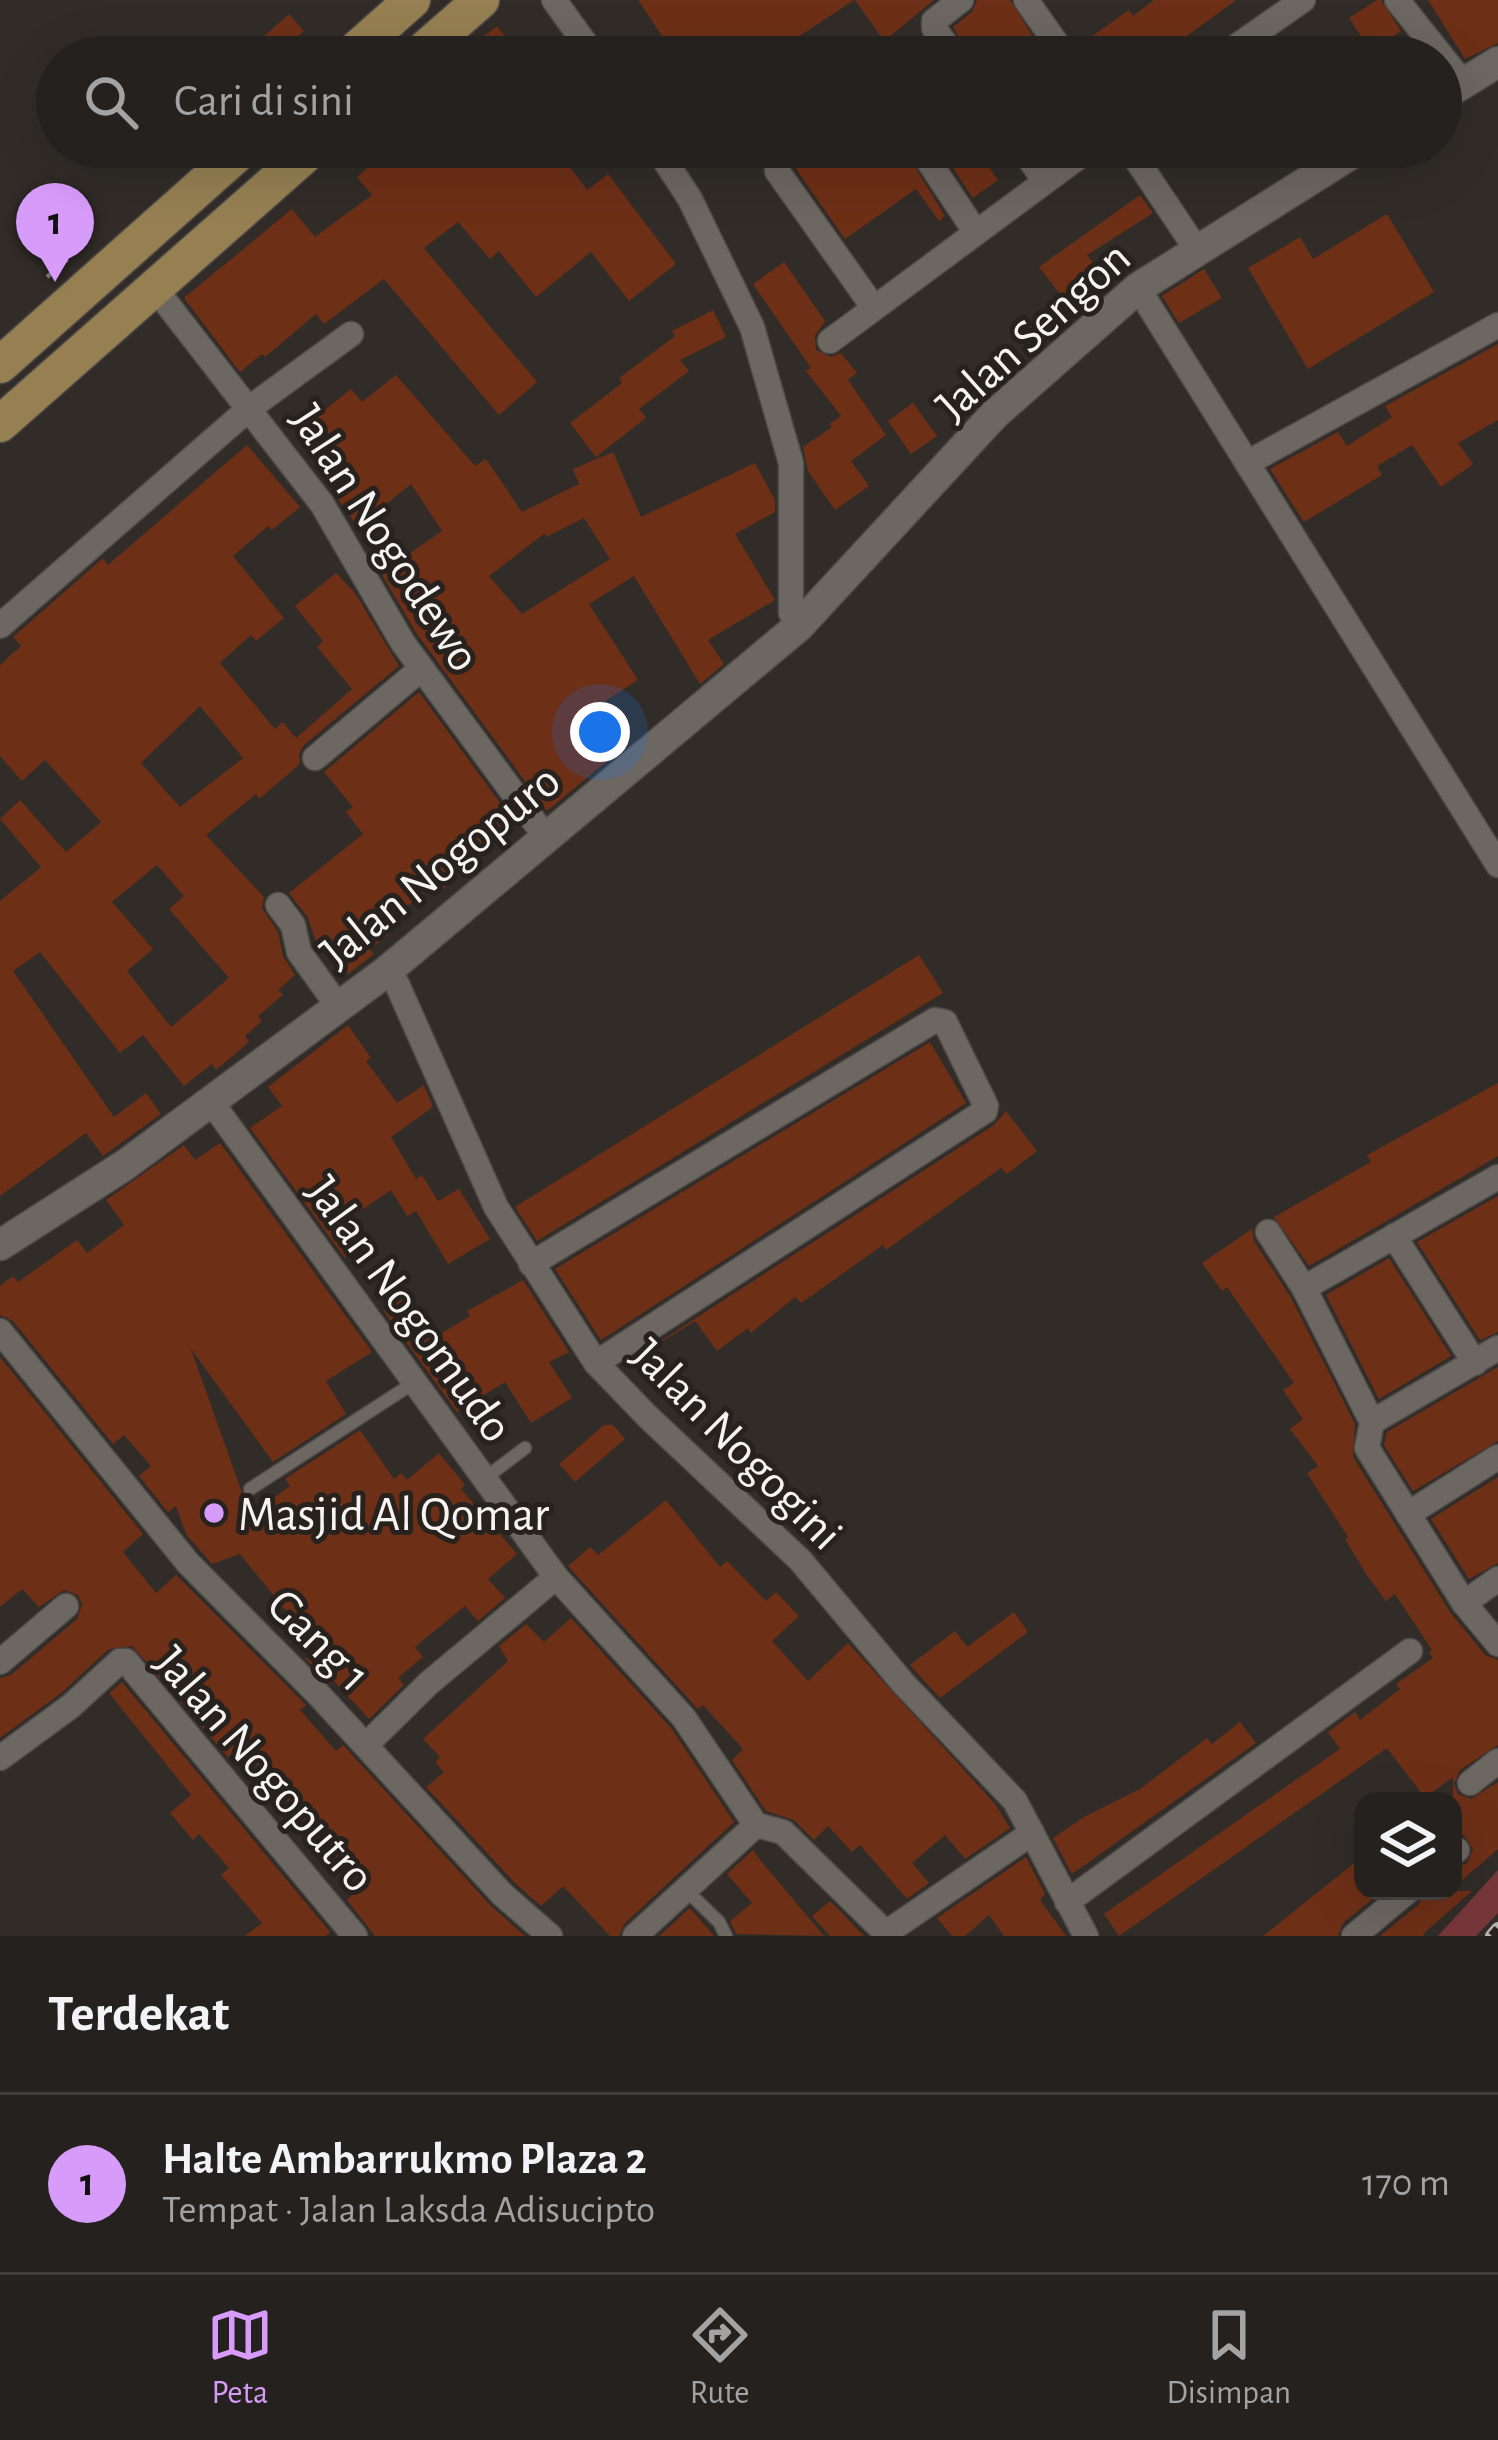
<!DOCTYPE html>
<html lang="id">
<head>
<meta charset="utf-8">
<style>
	:root { --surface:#25211e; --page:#312e2b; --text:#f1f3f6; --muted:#a3a3a4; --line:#423e3c; --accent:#d79bf9 }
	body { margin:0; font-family:"Alegreya Sans",sans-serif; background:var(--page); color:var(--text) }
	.controls { position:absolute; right:36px; bottom:36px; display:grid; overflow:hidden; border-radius:24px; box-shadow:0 12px 48px #0002 }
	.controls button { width:108px; height:108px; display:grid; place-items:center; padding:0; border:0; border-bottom:3px solid var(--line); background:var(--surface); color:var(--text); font:60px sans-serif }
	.you { position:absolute; left:600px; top:732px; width:42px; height:42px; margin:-30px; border:9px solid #fff; border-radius:50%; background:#1a73e8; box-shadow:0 0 0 18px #1a73e833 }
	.badge { display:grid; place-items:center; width:78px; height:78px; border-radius:50%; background:var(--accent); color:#111; font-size:39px; font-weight:700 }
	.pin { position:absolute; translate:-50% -99px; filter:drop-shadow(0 3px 6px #0008) }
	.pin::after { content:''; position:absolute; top:63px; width:42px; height:36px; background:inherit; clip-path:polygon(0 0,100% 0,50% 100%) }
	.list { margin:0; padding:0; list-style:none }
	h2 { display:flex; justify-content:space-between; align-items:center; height:156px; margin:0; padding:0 48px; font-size:51px }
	h2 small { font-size:39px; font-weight:400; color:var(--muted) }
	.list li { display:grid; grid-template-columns:78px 1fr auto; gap:36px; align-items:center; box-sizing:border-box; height:180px; padding:0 48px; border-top:3px solid var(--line) }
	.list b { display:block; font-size:45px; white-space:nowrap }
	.list p { margin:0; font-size:39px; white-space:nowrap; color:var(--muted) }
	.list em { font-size:39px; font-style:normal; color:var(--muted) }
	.icon { flex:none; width:66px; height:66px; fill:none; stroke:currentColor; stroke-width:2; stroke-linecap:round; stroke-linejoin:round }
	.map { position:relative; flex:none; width:1498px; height:1936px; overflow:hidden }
	.search { position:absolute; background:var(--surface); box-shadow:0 12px 48px #0002; left:36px; right:36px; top:36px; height:132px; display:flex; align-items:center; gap:30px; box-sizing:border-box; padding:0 42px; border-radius:66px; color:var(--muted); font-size:45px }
	.sheet { height:336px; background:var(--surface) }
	nav { display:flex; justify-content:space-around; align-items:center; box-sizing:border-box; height:168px; border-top:3px solid var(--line); background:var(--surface); font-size:33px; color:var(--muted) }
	nav a { display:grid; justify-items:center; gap:6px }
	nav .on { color:var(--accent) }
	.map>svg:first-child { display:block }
</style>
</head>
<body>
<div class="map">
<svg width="1498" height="1936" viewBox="0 0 1498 1936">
	<rect width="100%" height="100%" fill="#312c28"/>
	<path fill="#76373a" d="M1498,1870V1913L1476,1936H1438Z"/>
	<g fill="#6e2f17" fill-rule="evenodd">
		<path d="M638,0H854L768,57H676Z"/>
		<path d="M855,0H934L884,41Z"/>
		<path d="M977,0H1010L1046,57H971L953,27L972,12Z"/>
		<path d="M1154,0H1236L1158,57H1082L1078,46L1129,10L1133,16Z"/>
		<path d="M1377,0H1381L1401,31L1371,51L1349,18Z"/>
		<path d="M1428,0H1498V43L1465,59Z"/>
		<path d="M289,14L304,31L274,57H240Z"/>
		<path d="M497,26L521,57H457Z"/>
		<path d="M392,147H555L587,190L608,174L676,264L629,301L591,252L536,297L499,251L490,259L458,222L424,248L537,382L499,415L384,279L324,324L316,314L265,357L262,354L240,372L184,298L292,209L315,237L372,195L357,177Z"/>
		<path d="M827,147H903L945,216L939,221L916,189L845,239L796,169Z"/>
		<path d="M939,147H975L998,180L973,198Z"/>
		<path d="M1140,195L1153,213L1087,255L1099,271L1064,299L1039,267Z"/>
		<path d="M1387,214L1434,292L1308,369L1248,268L1300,237L1313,259Z"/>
		<path d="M784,262L825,321L815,336L816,350L831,357L841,353L857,373L848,380L886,435L851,461L869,486L835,510L808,471L803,447L832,427L829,424L841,416L806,371L811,368L753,284Z"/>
		<path d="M1204,269L1222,298L1179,323L1162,296Z"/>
		<path d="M713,310L726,337L680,360L689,371L639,409L646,418L596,457L570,423L622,383L619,378L675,336L672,331Z"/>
		<path d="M1498,344V420L1458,443L1473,464L1441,487L1412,445L1377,466L1382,475L1304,522L1270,469L1338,432L1347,446L1392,417L1385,406Z"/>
		<path d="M396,375L475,466L486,459L522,512L579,484L573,469L613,452L641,517L755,463L775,500V512L735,534L775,600L708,640L724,664L700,684L634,576L589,604L638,680L578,718L607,761L547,811L417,634L381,573L442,531L411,484L358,527L331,489L349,475L307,424L351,389L362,402ZM584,518L610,559L522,614L489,576L545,533L546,537Z"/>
		<path d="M913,403L937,436L911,454L888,421Z"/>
		<path d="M247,445L300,507L272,530L268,526L233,556L284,618L256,641L251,635L220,663L275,729L283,722L296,738L352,689L317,647L323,641L295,606L336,573L355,593L399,666L304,745L299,754L300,764L259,799L256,794L206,835L264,897L262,908L278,932L283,956L295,975L278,990L283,995L258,1016L262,1021L245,1036L249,1042L216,1070L212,1064L184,1086L143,1035L120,1053L40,952L13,971L114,1117L146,1093L161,1114L103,1156L86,1133L0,1196V901L41,867L0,819L20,800L66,852L101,822L45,760L22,781L0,756V665L21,646L13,637L103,558L108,565ZM200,706L243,758L180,807L141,763ZM157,865L184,896L169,909L229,978L171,1027L127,971L153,949L112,902Z"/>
		<path d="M419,692L511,818L459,862L465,870L439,892L433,885L385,925L392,932L370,949L374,954L348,974L327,948L320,953L307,916L289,893L363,834L346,812L353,807L324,772Z"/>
		<path d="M919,955L943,993L537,1241L515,1207Z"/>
		<path d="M348,1025L371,1058L366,1061L397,1103L424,1085L433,1107L391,1137L416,1179L422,1175L438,1201L459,1189L490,1239L448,1264L416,1211L407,1216L391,1190L345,1221L362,1246L345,1258L250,1128L282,1106L268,1087Z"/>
		<path d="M930,1042L966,1103L601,1340L555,1269Z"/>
		<path d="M1498,1083V1156L1309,1266L1274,1217L1371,1162L1367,1155Z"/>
		<path d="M1006,1111L1037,1151L1007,1174L1001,1168L886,1250L883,1245L801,1303L795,1297L751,1333L748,1328L717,1351L695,1321L622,1366L994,1125Z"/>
		<path d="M220,1143L372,1352L326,1381L346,1414L273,1462L191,1349L250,1515L290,1486L285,1479L360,1430L394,1479L401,1473L407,1480L439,1453L465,1485L461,1489L517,1554L488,1579L505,1598L478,1621L465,1606L415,1647L423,1657L398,1678L404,1685L369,1719L334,1681L331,1684L306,1659L317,1649L240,1554L212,1564L186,1534L176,1506L168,1512L139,1476L151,1466L124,1435L113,1444L13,1321L0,1315V1286L13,1276L18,1282L77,1240L87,1253L124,1225L106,1200L184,1145L195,1160Z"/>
		<path d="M1498,1196V1332L1480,1340L1417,1242Z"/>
		<path d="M1252,1229L1254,1241L1290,1296L1355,1424L1353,1457L1450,1612L1485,1655L1498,1660V1745L1460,1770L1454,1784L1458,1794L1471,1799L1498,1782V1849L1453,1888V1869L1467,1863L1473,1849L1464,1835L1453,1834V1777L1425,1798L1387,1748L1119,1936L1104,1914L1340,1749L1328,1732L1355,1712L1360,1720L1400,1689L1396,1684L1433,1658L1429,1652L1432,1650L1395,1594L1386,1601L1366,1574L1345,1539L1348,1537L1307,1473L1318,1466L1290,1429L1303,1419L1283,1390L1294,1383L1227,1287L1222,1291L1202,1263Z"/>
		<path d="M1389,1258L1451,1356L1379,1399L1326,1295Z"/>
		<path d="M523,1280L569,1352L549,1362L572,1398L531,1423L505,1382L457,1412L383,1310L408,1295L434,1338L470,1316L467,1311Z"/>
		<path d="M0,1357L143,1534L123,1552L156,1593L176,1575L306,1705L300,1710L336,1751L343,1745L491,1906L525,1936H375L347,1900L364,1884L329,1850L241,1746L228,1757L132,1646L109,1649L61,1693L0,1738V1678L11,1675L77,1619L82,1604L78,1595L64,1590L39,1607L22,1589L0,1607Z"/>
		<path d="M1498,1367V1441L1413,1491L1384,1445L1387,1432Z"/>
		<path d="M604,1425H613L625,1439L575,1482L559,1464Z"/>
		<path d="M1498,1477V1563L1469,1579L1431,1519Z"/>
		<path d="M666,1500L720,1567L727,1561L766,1601L776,1592L799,1616L772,1641L808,1681L848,1643L995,1804L1010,1828L965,1859L945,1835L912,1863L929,1883L907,1899L860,1845L852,1852L828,1826L814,1840L794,1820L766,1811L732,1760L743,1749L703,1705L698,1709L568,1566L590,1547L598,1555Z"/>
		<path d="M1014,1612L1028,1632L940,1698L910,1665L955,1631L967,1647Z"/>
		<path d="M571,1618L671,1728L734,1822L624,1924L619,1936H610L563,1886L541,1906L515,1883L426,1787L444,1772L435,1762L440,1757L423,1739L508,1661L499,1646L526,1624L544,1642Z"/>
		<path d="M122,1682L330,1932L326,1936H245L262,1923L221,1875L229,1868L199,1834L193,1840L170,1813L191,1795L109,1693Z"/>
		<path d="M1240,1722L1256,1743L1072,1874L1053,1838L1084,1817L1140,1789L1207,1738L1212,1744Z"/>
		<path d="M753,1850L761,1861L824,1936L736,1934L730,1921L752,1903L727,1874Z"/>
		<path d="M1363,1856V1891L1380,1893L1343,1923L1338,1936H1263Z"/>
		<path d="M1026,1857L1045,1894L1040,1900L1066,1936H1004L989,1915L965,1936H952L937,1918Z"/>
		<path d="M1426,1891H1472L1423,1934L1425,1936H1380L1419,1904Z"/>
		<path d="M830,1901L839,1910L864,1936H830L812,1916Z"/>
		<path d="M690,1908L714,1936H659Z"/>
	</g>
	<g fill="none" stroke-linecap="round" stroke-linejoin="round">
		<defs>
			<g id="service">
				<path d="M484,1479L525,1448"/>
				<path d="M250,1489L415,1382"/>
				<path d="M686,1890L719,1922L726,1936"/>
			</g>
			<g id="minor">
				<path d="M554,0L595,57"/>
				<path d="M1026,0L1066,57"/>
				<path d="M1397,0L1463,83"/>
				<path d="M955,57L934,28V21L961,0"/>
				<path d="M1221,57L1303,0"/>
				<path d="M656,147L690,199L752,327L791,463V613L799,626"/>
				<path d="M919,147L975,231"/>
				<path d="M1021,147L1045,181"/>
				<path d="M1128,147L1197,250"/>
				<path d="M777,171L874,308"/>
				<path d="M154,287L322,504L403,643L545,836"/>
				<path d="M1138,288L1498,865"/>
				<path d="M830,341L1092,147"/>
				<path d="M1247,463L1498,325"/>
				<path d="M0,626L251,407L351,334"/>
				<path d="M315,758L421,669"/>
				<path d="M278,905L293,925L299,952L338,1006"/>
				<path d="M387,971L397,984L496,1207L596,1363L647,1416L800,1560L903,1683L1015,1801L1086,1936"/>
				<path d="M212,1103L556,1577L684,1718L756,1825L635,1936"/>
				<path d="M1268,1232L1304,1288L1372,1422L1367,1448L1464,1603L1498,1644"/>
				<path d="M1394,1236L1475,1363"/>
				<path d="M531,1264L935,1020L945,1022L986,1106L985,1111L596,1363"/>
				<path d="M1304,1288L1498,1177"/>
				<path d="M0,1331L188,1563L318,1694L503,1895L550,1936"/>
				<path d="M1372,1422L1498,1348"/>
				<path d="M1408,1514L1498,1457"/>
				<path d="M1464,1603L1498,1579"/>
				<path d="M0,1662L66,1606"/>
				<path d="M366,1745L429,1683L556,1577"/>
				<path d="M0,1758L71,1706L120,1661H126L355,1936"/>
				<path d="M1470,1783L1498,1761"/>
				<path d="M756,1825L783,1832L889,1936"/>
				<path d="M1453,1853L1457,1850"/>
				<path d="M1067,1902L1410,1651"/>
				<path d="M886,1933L1032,1833"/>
				<path d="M1354,1936L1408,1891"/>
			</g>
			<g id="tertiary">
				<path d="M1441,97L1498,62"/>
				<path d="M0,1245L125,1165L387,971L799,626L994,415L1138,288L1362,147"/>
			</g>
			<g id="primary">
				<path d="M348,57L412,0"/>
				<path d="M416,57L481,0"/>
				<path d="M0,365L245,147"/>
				<path d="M0,424L314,147"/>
			</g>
		</defs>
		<use href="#service" stroke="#4e4a47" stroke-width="15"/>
		<use href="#minor" stroke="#4e4a47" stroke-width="27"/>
		<use href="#tertiary" stroke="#4e4a47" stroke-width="33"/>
		<use href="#primary" stroke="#4e4a47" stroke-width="39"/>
		<path stroke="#918d89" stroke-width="4.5" stroke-dasharray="9 9" stroke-linecap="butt" d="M47,277L69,258"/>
		<use href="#service" stroke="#6d6762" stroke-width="12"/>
		<use href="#minor" stroke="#6d6762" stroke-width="24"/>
		<use href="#tertiary" stroke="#6d6762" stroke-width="30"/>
		<use href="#primary" stroke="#968052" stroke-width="36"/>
		<defs>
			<path id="rail" d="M1492,1936L1498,1929"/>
		</defs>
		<use href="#rail" stroke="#b6b2af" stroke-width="14"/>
		<use href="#rail" stroke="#27221e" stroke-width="9" stroke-dasharray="27" stroke-linecap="butt"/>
	</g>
	<circle fill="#d79bf9" stroke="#27221e" stroke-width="4.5" cx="214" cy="1513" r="12"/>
	<g text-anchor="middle" stroke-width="10" stroke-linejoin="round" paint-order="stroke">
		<g font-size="48" fill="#f6f3f0" stroke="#27221e">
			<text transform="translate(1032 330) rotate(-42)" y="17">Jalan Sengon</text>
			<text transform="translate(387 537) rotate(57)" y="17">Jalan Nogodewo</text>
			<text transform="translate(439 865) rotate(-39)" y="17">Jalan Nogopuro</text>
			<text transform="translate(411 1308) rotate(54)" y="17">Jalan Nogomudo</text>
			<text transform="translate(738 1443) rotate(45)" y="17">Jalan Nogogini</text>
			<text transform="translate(320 1639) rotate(45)" y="17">Gang 1</text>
			<text transform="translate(266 1768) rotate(49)" y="17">Jalan Nogoputro</text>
		</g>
		<g font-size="48" fill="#f6f3f0" stroke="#27221e" text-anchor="start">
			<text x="238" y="1530">Masjid Al Qomar</text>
		</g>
	</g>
</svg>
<div class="controls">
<button><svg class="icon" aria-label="layers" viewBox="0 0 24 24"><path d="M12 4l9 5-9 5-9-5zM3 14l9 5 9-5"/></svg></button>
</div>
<div class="you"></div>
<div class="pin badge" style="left:55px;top:282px">1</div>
<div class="search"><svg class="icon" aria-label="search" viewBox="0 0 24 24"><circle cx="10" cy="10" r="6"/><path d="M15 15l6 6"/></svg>Cari di sini</div>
</div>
<section class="sheet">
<h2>Terdekat<small></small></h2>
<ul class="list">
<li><span class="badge">1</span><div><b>Halte Ambarrukmo Plaza 2</b><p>Tempat · Jalan Laksda Adisucipto</p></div><em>170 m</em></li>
</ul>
</section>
<nav>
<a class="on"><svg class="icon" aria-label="map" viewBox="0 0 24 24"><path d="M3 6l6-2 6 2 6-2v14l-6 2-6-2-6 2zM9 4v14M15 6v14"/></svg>Peta</a>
<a><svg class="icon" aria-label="directions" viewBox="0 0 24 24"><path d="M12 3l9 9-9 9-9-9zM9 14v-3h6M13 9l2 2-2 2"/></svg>Rute</a>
<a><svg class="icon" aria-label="saved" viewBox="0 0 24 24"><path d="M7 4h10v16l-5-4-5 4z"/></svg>Disimpan</a>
</nav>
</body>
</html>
